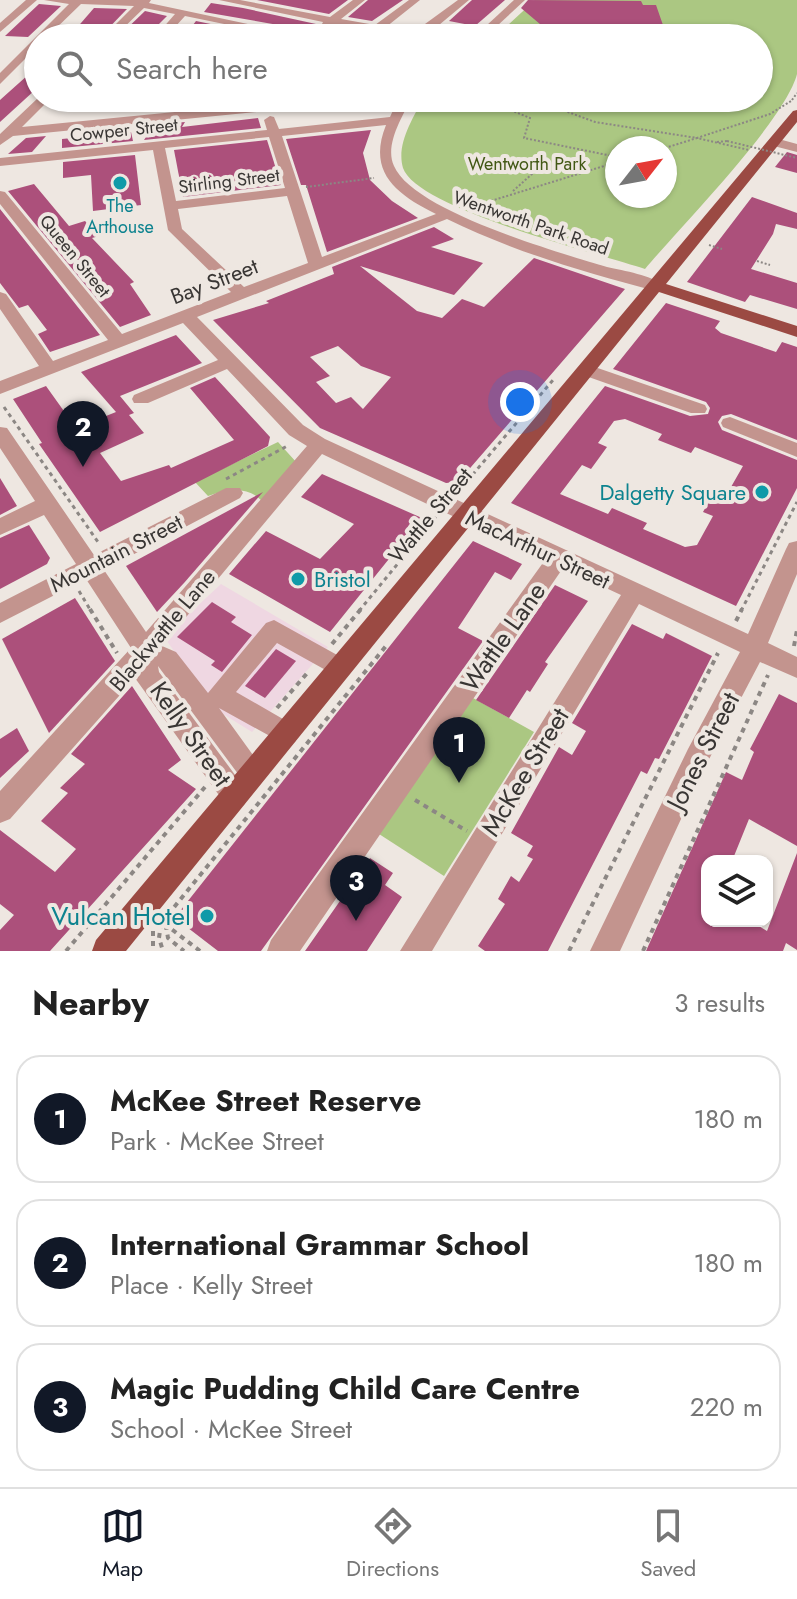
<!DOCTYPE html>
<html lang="en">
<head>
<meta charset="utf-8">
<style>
	:root { --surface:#fff; --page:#f2f2f2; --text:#222; --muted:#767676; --line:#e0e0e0; --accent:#111827 }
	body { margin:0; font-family:Jost,sans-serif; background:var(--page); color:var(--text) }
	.controls { position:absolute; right:24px; bottom:24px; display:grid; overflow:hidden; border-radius:16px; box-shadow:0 2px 6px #0004 }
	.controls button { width:72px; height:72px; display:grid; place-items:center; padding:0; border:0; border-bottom:2px solid var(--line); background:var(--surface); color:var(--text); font:40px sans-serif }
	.compass { position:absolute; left:605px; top:136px; width:72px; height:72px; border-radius:50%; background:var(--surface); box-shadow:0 2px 6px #0004; rotate:59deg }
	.you { position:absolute; left:520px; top:402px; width:28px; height:28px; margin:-20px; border:6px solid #fff; border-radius:50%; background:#1a73e8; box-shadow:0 0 0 12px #1a73e833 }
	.badge { display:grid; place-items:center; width:52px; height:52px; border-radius:50%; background:var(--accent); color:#fff; font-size:26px; font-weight:700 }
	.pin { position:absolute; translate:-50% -66px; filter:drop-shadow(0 2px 4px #0008) }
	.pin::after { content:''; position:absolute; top:42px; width:28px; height:24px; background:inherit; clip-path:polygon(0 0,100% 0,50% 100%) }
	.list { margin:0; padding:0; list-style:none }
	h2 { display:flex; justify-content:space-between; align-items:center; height:104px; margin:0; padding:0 32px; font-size:34px }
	h2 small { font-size:26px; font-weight:400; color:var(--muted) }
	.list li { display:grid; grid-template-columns:52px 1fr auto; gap:24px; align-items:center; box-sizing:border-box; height:128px; margin:0 16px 16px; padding:0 16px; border:2px solid var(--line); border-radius:24px }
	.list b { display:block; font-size:30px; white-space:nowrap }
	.list p { margin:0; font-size:26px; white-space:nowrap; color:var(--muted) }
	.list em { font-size:26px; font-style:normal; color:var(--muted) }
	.icon { flex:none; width:44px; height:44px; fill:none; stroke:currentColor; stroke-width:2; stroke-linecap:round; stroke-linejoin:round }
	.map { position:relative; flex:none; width:797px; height:951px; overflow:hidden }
	.search { position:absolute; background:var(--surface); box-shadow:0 2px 6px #0004; left:24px; right:24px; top:24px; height:88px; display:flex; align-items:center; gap:20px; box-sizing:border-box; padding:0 28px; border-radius:44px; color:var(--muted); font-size:30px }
	.sheet { height:536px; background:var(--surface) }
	nav { display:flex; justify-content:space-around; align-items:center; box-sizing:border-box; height:112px; border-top:2px solid var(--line); background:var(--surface); font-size:22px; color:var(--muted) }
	nav a { display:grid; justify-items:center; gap:4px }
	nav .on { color:var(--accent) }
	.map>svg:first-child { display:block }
</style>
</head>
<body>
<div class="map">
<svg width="797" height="951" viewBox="0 0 797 951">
	<rect width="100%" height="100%" fill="#eee7e1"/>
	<path fill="#efd7e2" d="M221,584L328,647L252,732L215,709L164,637Z"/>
	<g fill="#abc782" fill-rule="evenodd">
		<path d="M535,0H797C797,23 797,52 797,74C785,121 680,227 645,269C600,254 417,209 403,168C396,144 413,119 423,98H759V38H494ZM617,148H665V196H617Z"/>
		<path d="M278,442L297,463L262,501C247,485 226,490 208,496L195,482Z"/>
		<path d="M473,698L534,732L444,876L379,834Z"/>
	</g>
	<g fill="#ac507b" fill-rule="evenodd">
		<path d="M257,0H348L329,14Z"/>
		<path d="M368,0H403L372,21L348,17Z"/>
		<path d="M472,0H505L475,26L449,21Z"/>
		<path d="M528,0L641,1L643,5H656L664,28L547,30L521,8Z"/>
		<path d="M211,3L243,8L316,24L307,30L204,12Z"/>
		<path d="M39,4L61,6L28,37L5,36Z"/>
		<path d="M94,8L127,9L99,38H68Z"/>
		<path d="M145,11L167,16L145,38H117Z"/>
		<path d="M196,21L240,30L234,38H183Z"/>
		<path d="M38,66V82L30,90H35L0,122V100Z"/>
		<path d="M172,98H198L193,107L164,110Z"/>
		<path d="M258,118L261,128L144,140L154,125L185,122L182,127Z"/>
		<path d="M371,130L363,153L370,180L392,201L418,218L327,252L306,185H301L286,139Z"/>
		<path d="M131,132L133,141L62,148V139Z"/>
		<path d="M46,136L32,152L8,154L26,138Z"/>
		<path d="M267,140L281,185L183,197L174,150Z"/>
		<path d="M787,152L797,155V173L775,167Z"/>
		<path d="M135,155L141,205L93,211L91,175L63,178V162Z"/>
		<path d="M34,184L69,226L85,221L99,236L92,238L134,282L130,284L151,315L120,327L8,191Z"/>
		<path d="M752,197L797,213V229L776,224L773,234L751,269L797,283V309L750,295L745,302L687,282Z"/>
		<path d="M0,209L100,335L50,352L38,334L47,330L28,305L19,308L0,283Z"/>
		<path d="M434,227L454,239L431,247L483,263L454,295L360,266L417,311L442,318L462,299L484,307L534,258L625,289L458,482L446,483L320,428L213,320L269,303L266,301L334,274L332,267ZM338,346L361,366L391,377L363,409L351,397L336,403L316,382L330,376L310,357Z"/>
		<path d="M666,303L720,321L715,328L721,333L776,352L782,342L797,347V440L731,414L722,416L718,422L722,430L797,460V488L736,606L511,503L605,386L690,416L708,414L710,408L706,402L613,369ZM625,419L662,434L658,440L691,453L695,447L743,466L727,494L716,489L703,512L713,516L697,545L685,547L643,529L647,523L612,508L608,514L560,494L582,465L591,469L607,447L598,443L614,421Z"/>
		<path d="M176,335L202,363L120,396L134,413L129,415L144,433L100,453L121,481L169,465L171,468L234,440L190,388L215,377L270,437L268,446L100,532L39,444L42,443L13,399L46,386L76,428L116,412L81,372Z"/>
		<path d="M322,474L422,518L330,632L229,574L266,531L320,559L354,524L301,497Z"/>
		<path d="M0,478L17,506L0,515Z"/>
		<path d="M263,492L184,583L157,612L126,566Z"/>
		<path d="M29,525L50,558L47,564L0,589V538Z"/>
		<path d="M473,541L522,564L511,580L495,572L458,628L483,641L261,951H218L179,921L180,911Z"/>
		<path d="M555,585L588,601L545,662L548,664L530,692L527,690L509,718L476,700Z"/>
		<path d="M75,598L115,661L49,733L2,639Z"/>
		<path d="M212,602L236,617L231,622L252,635L222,672L211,665L215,661L177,637Z"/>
		<path d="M632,624L663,639L666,633L712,656L659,759L655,758L647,774L641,771L548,951H485L478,946L505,904L498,899L511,876L519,882L533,859L527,856L533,846L511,833L559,747L572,755L586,731L572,723Z"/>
		<path d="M276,649L296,661L265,698L245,686Z"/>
		<path d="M132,686L181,760L168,770L196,789L50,951H0V930L14,915L0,904V830L55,872L76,849L41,821L68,793L60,788L85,764L71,754Z"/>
		<path d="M779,694L797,703V846L749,819L732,861H707V921H751L767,931L797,853V950L786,943L783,951H646L726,772L742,780L754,752L750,749Z"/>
		<path d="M17,728L29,751L0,778V739Z"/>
		<path d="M370,858L393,873L385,885L402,897L367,951H305Z"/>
	</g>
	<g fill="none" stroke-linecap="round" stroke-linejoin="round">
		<g stroke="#8c8784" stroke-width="2" stroke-dasharray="2 2" stroke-linecap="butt">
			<path d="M481,98L530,118L524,138L617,157"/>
			<path d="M530,98L595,122L697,138L770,114L791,101"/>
			<path d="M792,100L797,93"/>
			<path d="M717,142L727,141"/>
			<path d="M665,148L697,138L749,150"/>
			<path d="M559,163L586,171"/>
			<path d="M306,187L374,178"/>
			<path d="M513,191L542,165"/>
			<path d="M468,208L617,162"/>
			<path d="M709,245L722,249"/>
			<path d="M757,261L770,265"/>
		</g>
		<g stroke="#8c8784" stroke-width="3" stroke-dasharray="4 4" stroke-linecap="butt">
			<path d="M4,407L98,542"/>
			<path d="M226,479L289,445"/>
			<path d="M457,493L553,380"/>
			<path d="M79,591L91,611"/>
			<path d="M359,611L436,517"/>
			<path d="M741,611L797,502"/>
		</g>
		<g stroke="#8c8784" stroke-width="4" stroke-dasharray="5 5" stroke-linecap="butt">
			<path d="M90,609L117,653"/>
			<path d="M736,621L742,609"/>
			<path d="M332,644L361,609"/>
			<path d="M794,646L797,630"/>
			<path d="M277,708L309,671"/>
			<path d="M415,800L467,831"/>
			<path d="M164,915L168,938L184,951"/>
			<path d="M161,923L159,938L163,951"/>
			<path d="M153,931V951"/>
			<path d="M66,951L205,787"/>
			<path d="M200,951L170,928L171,911L386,646"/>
			<path d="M569,951L718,653"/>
			<path d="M643,951L768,675"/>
		</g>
		<g fill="#c3948e" fill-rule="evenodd">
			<path d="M26,0H37L0,32V23Z"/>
			<path d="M44,0H151L149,3L313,38H292L185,16L165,38H154L175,14L144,8L113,38H102L134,6L81,4L46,38H38V46L0,84V73L69,4Z"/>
			<path d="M219,0H240L330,17L353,0H365L341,19L375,25L409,0H420L386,27L414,32L458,0H469L427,35L433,38H404L334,24L327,27L322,24L323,22Z"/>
			<path d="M514,0H525L484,38H473Z"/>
			<path d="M38,98H51L22,127L267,103L273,107L267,111L13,136L0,145V134Z"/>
			<path d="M322,98H412C403,115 384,145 394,166C413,211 560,253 607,267C624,271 652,275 664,286L656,291C586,273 512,251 447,219L197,317L303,425L325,439L748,634L786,549L789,543L797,541V574L768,643L797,657V678L760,662L706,765L620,951H590L688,749L740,652L639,604L432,951H400L621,595L563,568L300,951H267L271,940L545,560L322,454L162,646L176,652L208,693L266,623L274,620L348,661L352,668L348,675L340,678L277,643L236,692L295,726L299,734L295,742L286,745L219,708L266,773L262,782L253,785L244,782L158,666L159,672L244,787L248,796L244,805L235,809L226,805L135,678L10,819L0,823V791L131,648L86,579L0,623V603L76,564L44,515L0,535V518L35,501L0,448V427L7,428L94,555L226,488H240L243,493L240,498L104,570L146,632L307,446L289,435L227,369L148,403H134L132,399L134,395L218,360L183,323L0,394V381L39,366L0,309V292L6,294L53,361L108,340L0,204V191L5,192L122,334L231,292L168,230L153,150L0,166V158L267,130L264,120L270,116L274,117L279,129L390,117L395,106L328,102ZM386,125C367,172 396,194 436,214L322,257L282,136ZM269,137L285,188L176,201L165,148ZM287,196L308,263L244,287L182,229L178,209Z"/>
			<path d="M775,138L797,144V152L770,145L768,142Z"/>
			<path d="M586,364L705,405L707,409L705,413H691L580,374L577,370L580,366Z"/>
			<path d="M730,417L797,443V457L723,427L721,423L723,419Z"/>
		</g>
		<path fill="#9b4a43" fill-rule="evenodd" d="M797,110V122L666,284L797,326V337L659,292L126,951H92L96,940L793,111Z"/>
		<path stroke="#8c8784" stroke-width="2" stroke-dasharray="2 2" stroke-linecap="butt" d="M727,141L797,158"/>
	</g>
	<g fill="#0f9aa8" stroke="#eee7e1" stroke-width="3">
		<circle cx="120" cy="183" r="8"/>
		<circle cx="762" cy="492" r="8"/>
		<circle cx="298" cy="579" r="8"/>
		<circle cx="207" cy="916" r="8"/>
	</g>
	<g text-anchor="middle" stroke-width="8" stroke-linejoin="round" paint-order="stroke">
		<g font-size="18" fill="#393634" stroke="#eee7e1">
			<text transform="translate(124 130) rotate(-6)" y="6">Cowper Street</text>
			<text transform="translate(229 181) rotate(-7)" y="6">Stirling Street</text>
			<text transform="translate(531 223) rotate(19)" y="6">Wentworth Park Road</text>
			<text transform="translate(75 256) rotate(51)" y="6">Queen Street</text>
		</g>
		<g font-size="18" fill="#425815" stroke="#eee7e1">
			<text x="527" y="170">Wentworth Park</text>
		</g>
		<g font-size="18" fill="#0d838f" stroke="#eee7e1">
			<text x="120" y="212">The<tspan x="120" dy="21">Arthouse</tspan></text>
		</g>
		<g font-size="22" fill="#393634" stroke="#eee7e1">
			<text transform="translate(214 281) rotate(-21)" y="8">Bay Street</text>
			<text transform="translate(430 515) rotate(-50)" y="8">Wattle Street</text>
			<text transform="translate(538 549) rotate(25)" y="8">MacArthur Street</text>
			<text transform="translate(116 553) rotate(-27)" y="8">Mountain Street</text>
			<text transform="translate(162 630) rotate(-50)" y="8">Blackwattle Lane</text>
		</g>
		<g font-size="22" fill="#0d838f" stroke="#eee7e1" text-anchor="end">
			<text x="746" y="500">Dalgetty Square</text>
			<text x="314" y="587" text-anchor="start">Bristol</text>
		</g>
		<g font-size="26" fill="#393634" stroke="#eee7e1">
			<text transform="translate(503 637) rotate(-55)" y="9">Wattle Lane</text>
			<text transform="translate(191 734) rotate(55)" y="9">Kelly Street</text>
			<text transform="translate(703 751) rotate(-63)" y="9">Jones Street</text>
			<text transform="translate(525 772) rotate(-59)" y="9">McKee Street</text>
		</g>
		<g font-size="26" fill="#0d838f" stroke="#eee7e1" text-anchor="end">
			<text x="191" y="925">Vulcan Hotel</text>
		</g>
	</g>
</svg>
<div class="controls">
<button><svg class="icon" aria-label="layers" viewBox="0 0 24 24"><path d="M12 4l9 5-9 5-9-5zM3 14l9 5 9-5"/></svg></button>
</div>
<svg class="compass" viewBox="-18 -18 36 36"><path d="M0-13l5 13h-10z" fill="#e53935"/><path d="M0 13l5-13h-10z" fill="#767676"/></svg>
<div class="you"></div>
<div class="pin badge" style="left:459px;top:783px">1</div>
<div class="pin badge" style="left:83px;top:467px">2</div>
<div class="pin badge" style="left:356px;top:921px">3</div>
<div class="search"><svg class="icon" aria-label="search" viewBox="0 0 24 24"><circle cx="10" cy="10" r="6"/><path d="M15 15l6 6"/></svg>Search here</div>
</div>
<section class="sheet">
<h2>Nearby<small>3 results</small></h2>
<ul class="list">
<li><span class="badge">1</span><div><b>McKee Street Reserve</b><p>Park · McKee Street</p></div><em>180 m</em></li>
<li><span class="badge">2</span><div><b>International Grammar School</b><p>Place · Kelly Street</p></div><em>180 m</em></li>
<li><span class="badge">3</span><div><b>Magic Pudding Child Care Centre</b><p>School · McKee Street</p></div><em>220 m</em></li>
</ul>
</section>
<nav>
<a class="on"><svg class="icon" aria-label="map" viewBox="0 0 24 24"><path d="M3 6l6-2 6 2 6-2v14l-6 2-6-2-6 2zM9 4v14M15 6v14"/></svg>Map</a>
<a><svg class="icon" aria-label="directions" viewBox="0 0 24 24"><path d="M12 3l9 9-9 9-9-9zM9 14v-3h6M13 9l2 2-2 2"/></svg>Directions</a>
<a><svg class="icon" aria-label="saved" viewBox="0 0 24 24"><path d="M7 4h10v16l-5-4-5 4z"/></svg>Saved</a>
</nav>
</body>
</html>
